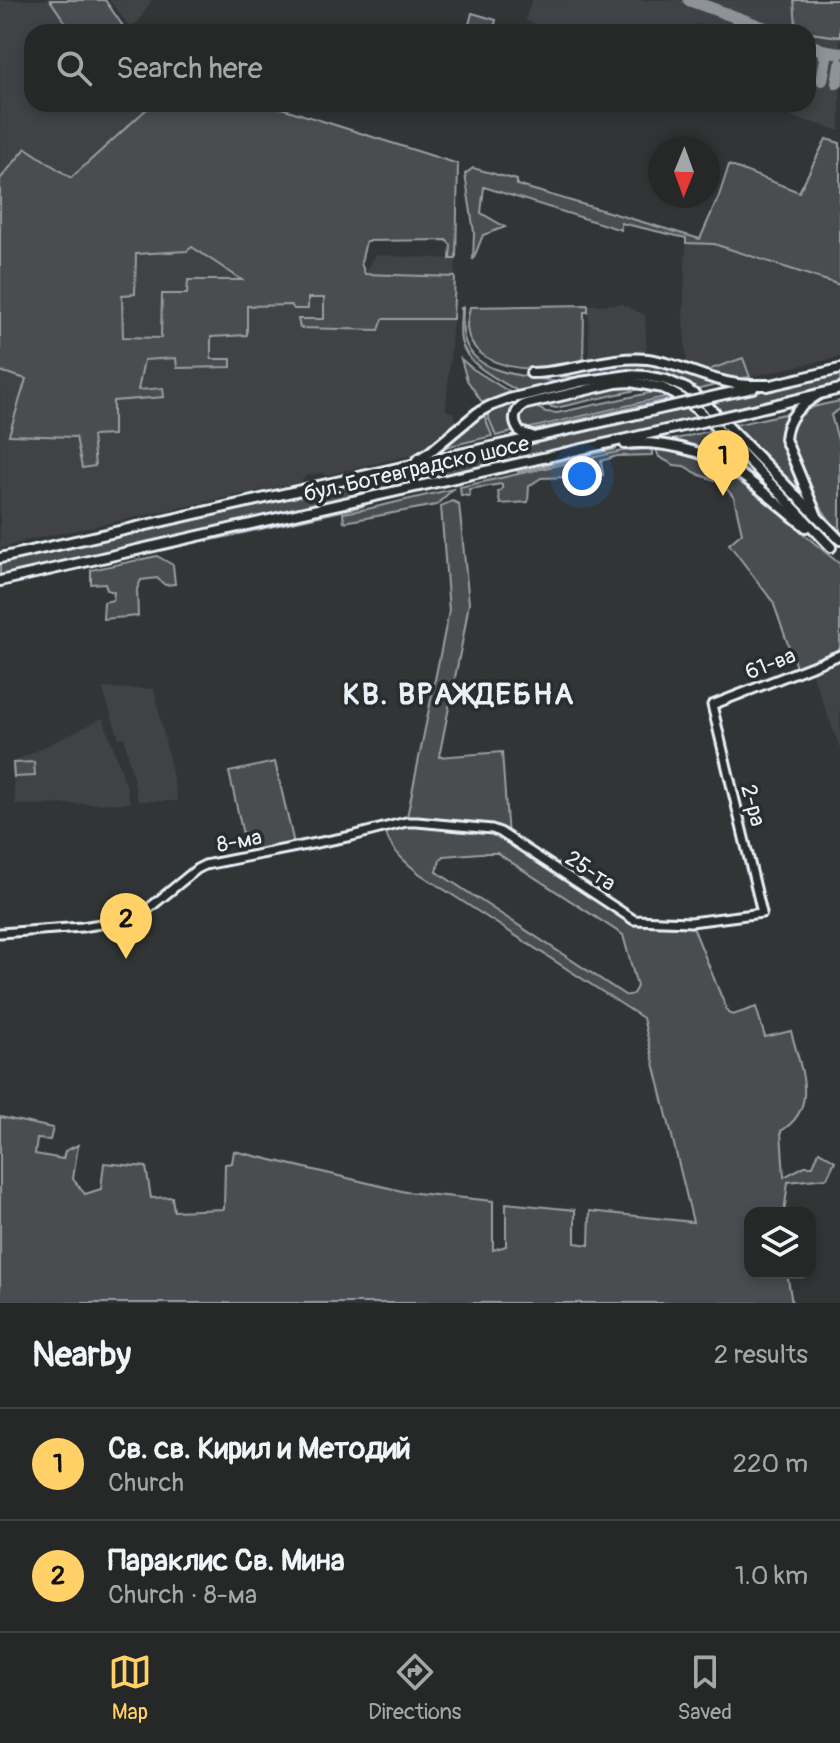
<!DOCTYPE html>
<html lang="en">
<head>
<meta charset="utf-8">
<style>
	:root { --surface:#262828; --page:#2e3030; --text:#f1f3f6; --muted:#a4a6a8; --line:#424445; --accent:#ffd166 }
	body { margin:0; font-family:Pangolin,sans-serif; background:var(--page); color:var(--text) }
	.controls { position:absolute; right:24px; bottom:24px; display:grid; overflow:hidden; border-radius:16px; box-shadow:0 4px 12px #0003 }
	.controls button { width:72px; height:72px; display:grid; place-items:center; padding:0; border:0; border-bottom:2px solid var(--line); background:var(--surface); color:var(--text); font:40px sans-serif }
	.compass { position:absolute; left:648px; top:136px; width:72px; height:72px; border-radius:50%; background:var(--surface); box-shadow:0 4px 12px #0003; rotate:181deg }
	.you { position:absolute; left:582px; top:476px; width:28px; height:28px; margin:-20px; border:6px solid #fff; border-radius:50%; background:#1a73e8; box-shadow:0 0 0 12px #1a73e833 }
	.badge { display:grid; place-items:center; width:52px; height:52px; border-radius:50%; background:var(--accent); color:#111; font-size:26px; font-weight:700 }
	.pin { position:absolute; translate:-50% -66px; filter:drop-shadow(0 2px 4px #0008) }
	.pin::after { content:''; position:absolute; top:42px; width:28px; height:24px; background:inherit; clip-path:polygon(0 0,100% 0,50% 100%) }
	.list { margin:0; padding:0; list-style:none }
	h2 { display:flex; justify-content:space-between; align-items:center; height:104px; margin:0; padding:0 32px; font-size:34px }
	h2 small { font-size:26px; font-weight:400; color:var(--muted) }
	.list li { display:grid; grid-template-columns:52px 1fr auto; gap:24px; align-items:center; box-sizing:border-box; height:112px; padding:0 32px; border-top:2px solid var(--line) }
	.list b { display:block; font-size:30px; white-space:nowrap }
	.list p { margin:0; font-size:26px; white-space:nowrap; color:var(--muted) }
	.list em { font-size:26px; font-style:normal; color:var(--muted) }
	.icon { flex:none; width:44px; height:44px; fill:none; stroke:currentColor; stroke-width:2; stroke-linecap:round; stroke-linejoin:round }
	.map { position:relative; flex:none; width:840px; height:1303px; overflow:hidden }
	.search { position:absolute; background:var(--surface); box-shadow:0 4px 12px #0003; left:24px; right:24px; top:24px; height:88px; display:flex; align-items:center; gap:20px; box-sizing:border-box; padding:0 28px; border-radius:24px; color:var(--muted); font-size:30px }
	.sheet { height:328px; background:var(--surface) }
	nav { display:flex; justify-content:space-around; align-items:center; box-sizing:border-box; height:112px; border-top:2px solid var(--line); background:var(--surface); font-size:22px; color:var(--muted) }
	nav a { display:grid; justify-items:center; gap:4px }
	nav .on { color:var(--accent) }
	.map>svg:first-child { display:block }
</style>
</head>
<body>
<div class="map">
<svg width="840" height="1303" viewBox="0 0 840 1303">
	<rect width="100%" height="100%" fill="#323536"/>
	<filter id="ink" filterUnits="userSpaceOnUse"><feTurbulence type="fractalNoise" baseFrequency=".0125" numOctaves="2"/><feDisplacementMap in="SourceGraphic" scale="16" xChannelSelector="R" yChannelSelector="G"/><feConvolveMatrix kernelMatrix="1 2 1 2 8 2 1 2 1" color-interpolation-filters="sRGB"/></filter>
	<g filter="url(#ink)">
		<g fill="#3f4244">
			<path d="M0,0H50L72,32H32V104H148L150,106L71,178L26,148L0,179Z"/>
			<path d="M109,0H152L138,22L130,27Z"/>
			<path d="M532,0H840V131L770,110L772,104H808V32H727L697,24L694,32H555L525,20Z"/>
			<path d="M686,243L714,244L840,285V357L750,377L743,358L711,369L709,372L687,364L683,320Z"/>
			<path d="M192,247L209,255L244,280H188V294L161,338H123L122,294H135L136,254L187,251Z"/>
			<path d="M375,255L456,259L455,277L365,274Z"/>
			<path d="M308,298H324V319H299L300,328L379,330L383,319H453L446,410L455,413L456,420L440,438L420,453L328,475L321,473L306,476L300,482L25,541L0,549V371L27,379L77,437L94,466L92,436L112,401L138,391L143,360L176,358L177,367L211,359V337L246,306L291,305L308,309Z"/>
			<path d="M622,304L645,315L647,355H620L589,361L588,305Z"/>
			<path d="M840,659V755L839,745L811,671Z"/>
			<path d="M102,688L154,689L178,801H138L124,737L119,738Z"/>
			<path d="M103,718L127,787L130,803L16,805L11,763Z"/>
		</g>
		<g fill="#494d4f" stroke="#989fa4" stroke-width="2" fill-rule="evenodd">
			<path d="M50,0H105L127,32H72Z"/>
			<path d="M794,0H840V37L803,32L796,26Z"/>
			<path d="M472,13L496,20L493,32H467Z"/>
			<path d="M148,104H269L458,164L456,259H450L451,245L446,240L366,241L361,263L365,274L455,277L453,319H383L379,330L300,328L298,319H324V298H308V309H294L291,305L247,306V335L211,337V359H231V367L177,368L176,358L144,360L138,390L163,388L164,397L113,401V435L92,436L95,466L82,468L76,437L9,435L26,379L0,371V179L26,148L71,178L150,106ZM192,247L242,280H188L187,294H162L161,338L123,337L122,295L135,294L136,254L187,251Z"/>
			<path d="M826,139L840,143V285L714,244L686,243V238L621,223V230L484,187L481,213L505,227L483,235L473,260L474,232L465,174L473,168L517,180V185L700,239L719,196L729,165L799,192Z"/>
			<path d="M588,305V312H584L583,362C571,365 558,369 546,369C516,370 469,364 467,326C467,320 469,313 470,307Z"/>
			<path d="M463,307C463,315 462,324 463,332C469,378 528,374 561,383L519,392C499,379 467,367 461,341C459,330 461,318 461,308Z"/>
			<path d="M743,358L750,377C735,380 723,377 709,372L711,369Z"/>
			<path d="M461,359L473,369L511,393L501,396L484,405L467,380Z"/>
			<path d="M639,362L673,368L720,384L696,390C671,375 645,368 616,372C595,374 578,379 558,376L606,366Z"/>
			<path d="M840,373V385L735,409L722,412L712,402Z"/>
			<path d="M632,386L645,388L556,408L540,404L610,388Z"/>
			<path d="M649,393H662L669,396L522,430L519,426L518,416L524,408L534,406L546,412L557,413Z"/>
			<path d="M672,398L676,400L531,433L525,432Z"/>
			<path d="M522,401L523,402L517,406L516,431L496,436L487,413Z"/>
			<path d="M840,401V409L831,415L840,447V532C814,505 804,474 789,440C791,406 813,407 840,401Z"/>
			<path d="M688,408L699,417L0,576V564Z"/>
			<path d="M789,413C785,421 781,429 781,438C781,453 801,488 808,503L734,425Z"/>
			<path d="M484,415L492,436L446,447L472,422Z"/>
			<path d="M713,430L792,511C752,480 719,450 668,441Z"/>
			<path d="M610,449H617L518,472L516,469Z"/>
			<path d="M649,449L652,451V455L617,456L601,461L603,475L593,470L583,472V485L575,484L569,477L541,478L529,486L528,502L500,504L498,492L502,489V484L469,489L470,496L461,495L460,487L622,451Z"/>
			<path d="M656,449C674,452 693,456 710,464C758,489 797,531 840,564V649L796,667L773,602L729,544L742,533L734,498L726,488L728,485L700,475L684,466L674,465L659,457Z"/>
			<path d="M453,489L436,505L344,522L343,513L367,509Z"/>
			<path d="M452,501L459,504L469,603L463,638L439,757L502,752L508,837L634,920L691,922L728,1013L733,1015L756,1007L765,1037L791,1031C800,1068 820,1107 781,1131L784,1177L805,1166H813L819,1151L835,1161L827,1178L788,1182L784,1213H750V1273H787L792,1303H0V1117L53,1128L50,1140L37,1139L35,1154L63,1159L65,1151L78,1145L73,1179L85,1194L101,1189L104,1163L146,1167L151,1198L172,1197L174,1211L224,1209L225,1164L232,1163L234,1151L406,1192L493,1201V1250L506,1246V1203L575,1210V1243L589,1245L590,1211L693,1222L643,1018L420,874C405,862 387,847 385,828L406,822L449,611L441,506ZM480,853H497L623,935L637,986C634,993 633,996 625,995L437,872L440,860L444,856Z"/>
			<path d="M368,503L364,506L208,541V539Z"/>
			<path d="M157,556L173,565L175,584L165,585L157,578L141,580L137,589L138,616L103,619L104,602L113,600L114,592L107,590L105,583L91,584V570Z"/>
			<path d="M34,762L35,776L14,777L13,763Z"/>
			<path d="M275,762L295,848L248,857L229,772Z"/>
		</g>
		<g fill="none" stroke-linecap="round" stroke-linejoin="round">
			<g stroke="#8d9397" stroke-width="12">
				<path d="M689,0L776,32"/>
				<path d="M808,44L822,50L840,53"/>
				<path d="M822,80L826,58L822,50"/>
				<path d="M837,83L840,64"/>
			</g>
			<defs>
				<path id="secondary" d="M0,933L82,927L137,918L197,869L205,865L352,836L406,822H417L492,829L500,832L634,920L691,922L762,913L712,705L840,655"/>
				<g id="primary">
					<path d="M531,373C570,373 609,355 648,359C677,363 703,378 732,383C744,386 757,385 769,385"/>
					<path d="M767,386L840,369"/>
					<path d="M720,395L753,388"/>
					<path d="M740,413L840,389"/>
					<path d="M532,436L520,432C512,422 513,410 526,404L616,383L631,382L663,388L683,399L698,410L733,444L831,547"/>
					<path d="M625,444C658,440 704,450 732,469C758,485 782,508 806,527"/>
					<path d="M417,460L430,452L477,413L490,406L509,399L580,382L629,375L645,376L666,380L687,389L704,402L840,540"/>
					<path d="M817,516L785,439C787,416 800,406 819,394"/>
					<path d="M0,558L668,407"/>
					<path d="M0,581L688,425"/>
				</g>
			</defs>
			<use href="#secondary" stroke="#e8f1f8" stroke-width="13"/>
			<use href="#primary" stroke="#e8f1f8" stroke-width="14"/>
			<use href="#secondary" stroke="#2a2d2e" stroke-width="7"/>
			<use href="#primary" stroke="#2a2d2e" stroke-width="8"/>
			<defs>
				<g id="primary-bridge">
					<path d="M668,407L720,395"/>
					<path d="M688,425L740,413"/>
				</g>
			</defs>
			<use href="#primary-bridge" stroke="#e8f1f8" stroke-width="14" stroke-linecap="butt"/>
			<use href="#primary-bridge" stroke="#2a2d2e" stroke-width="8"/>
		</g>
	</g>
	<g text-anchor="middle" stroke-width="7" stroke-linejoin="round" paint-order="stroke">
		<g font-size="22" fill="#e8f1f8" stroke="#2a2d2e">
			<text transform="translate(416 468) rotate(-13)" y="8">бул. Ботевградско шосе</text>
			<text transform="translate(770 663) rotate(-21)" y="8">61-ва</text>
			<text transform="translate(754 805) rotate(76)" y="8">2-ра</text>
			<text transform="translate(239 840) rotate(-11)" y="8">8-ма</text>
			<text transform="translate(591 870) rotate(33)" y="8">25-та</text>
		</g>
		<g font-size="30" font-weight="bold" letter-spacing="2" fill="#e8f1f8" stroke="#2a2d2e">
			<text x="459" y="704">КВ. ВРАЖДЕБНА</text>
		</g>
	</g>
</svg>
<div class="controls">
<button><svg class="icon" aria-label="layers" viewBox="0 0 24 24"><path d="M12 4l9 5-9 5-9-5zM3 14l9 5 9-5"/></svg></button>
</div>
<svg class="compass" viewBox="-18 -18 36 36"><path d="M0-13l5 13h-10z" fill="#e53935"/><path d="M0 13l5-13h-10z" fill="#a4a6a8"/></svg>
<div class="you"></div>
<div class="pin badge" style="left:723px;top:496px">1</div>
<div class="pin badge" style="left:126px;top:959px">2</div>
<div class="search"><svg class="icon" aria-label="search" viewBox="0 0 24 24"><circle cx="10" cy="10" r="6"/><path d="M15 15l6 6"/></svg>Search here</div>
</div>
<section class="sheet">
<h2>Nearby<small>2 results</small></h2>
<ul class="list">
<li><span class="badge">1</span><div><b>Св. св. Кирил и Методий</b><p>Church</p></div><em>220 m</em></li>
<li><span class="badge">2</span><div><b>Параклис Св. Мина</b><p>Church · 8-ма</p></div><em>1.0 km</em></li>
</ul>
</section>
<nav>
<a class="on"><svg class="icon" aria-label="map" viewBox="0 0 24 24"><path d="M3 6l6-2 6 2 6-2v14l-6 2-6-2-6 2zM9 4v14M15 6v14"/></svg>Map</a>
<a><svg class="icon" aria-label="directions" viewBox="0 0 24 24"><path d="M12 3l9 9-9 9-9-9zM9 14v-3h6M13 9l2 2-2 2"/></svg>Directions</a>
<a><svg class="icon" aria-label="saved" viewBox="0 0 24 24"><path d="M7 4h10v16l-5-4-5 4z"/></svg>Saved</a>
</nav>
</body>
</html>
